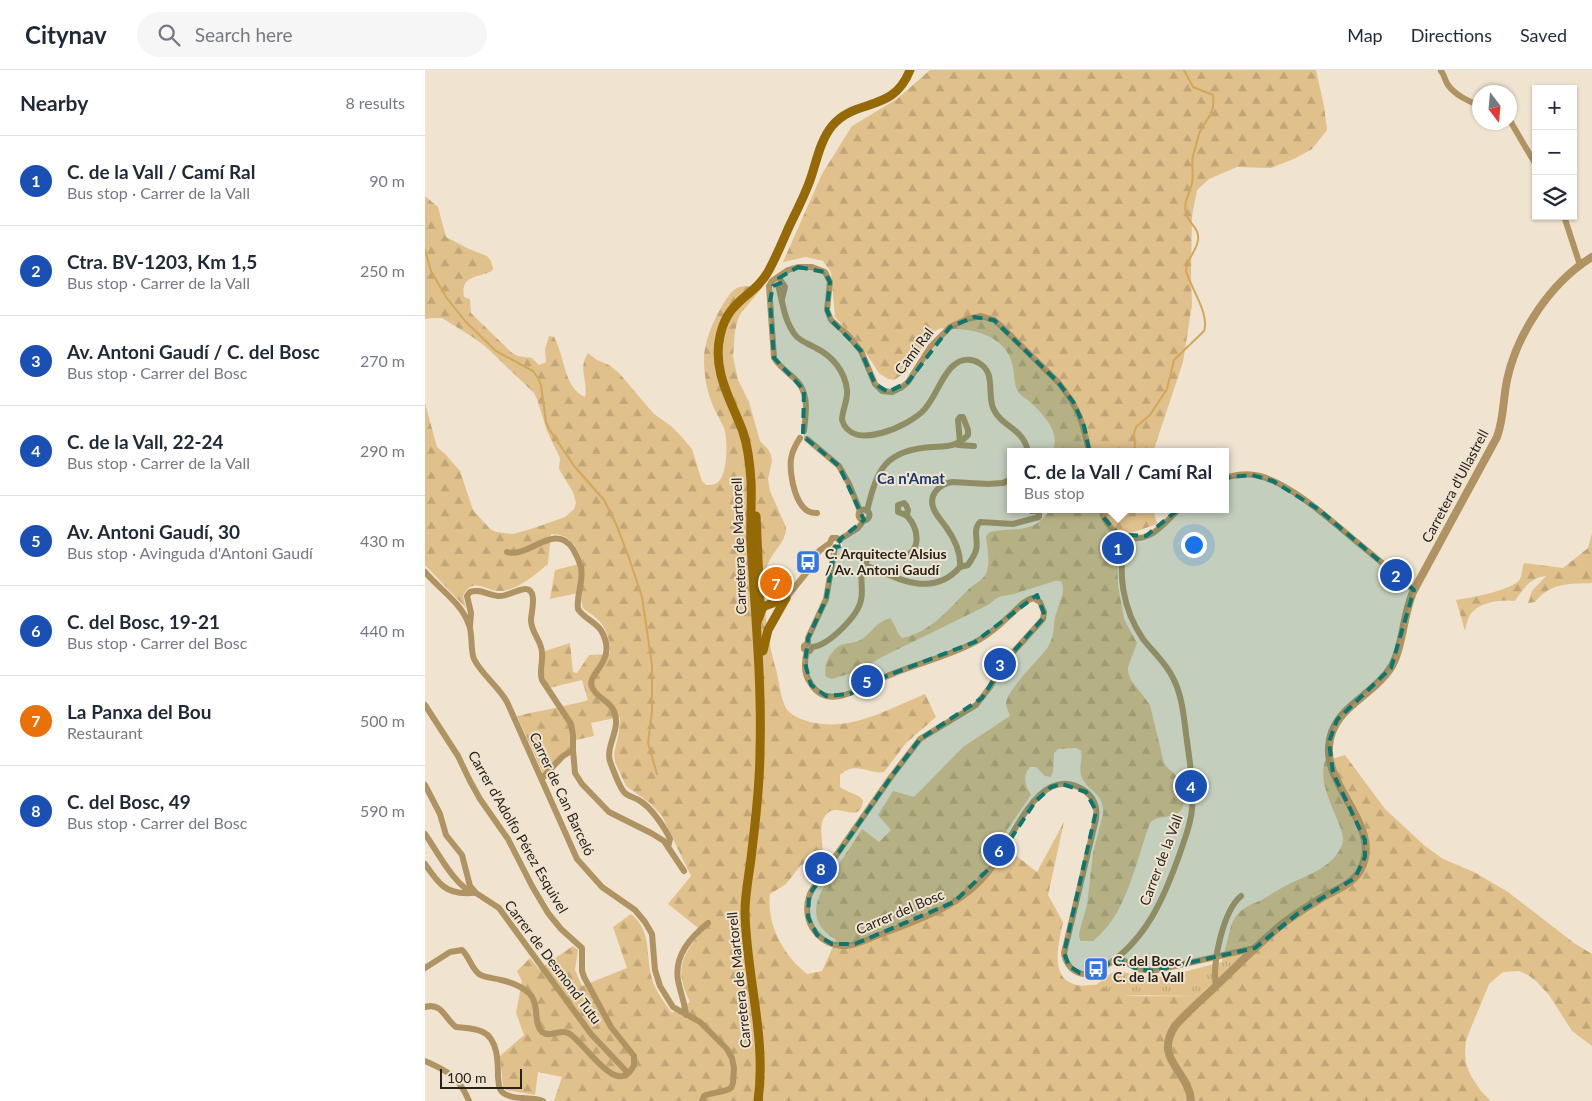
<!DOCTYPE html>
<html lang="en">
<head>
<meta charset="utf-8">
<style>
	:root { --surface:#fff; --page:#f6f6f7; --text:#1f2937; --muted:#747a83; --line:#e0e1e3; --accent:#3476e4 }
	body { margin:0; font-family:Lato,sans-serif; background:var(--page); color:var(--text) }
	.controls { position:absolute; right:15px; top:15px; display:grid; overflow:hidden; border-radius:0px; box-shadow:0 1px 4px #0004 }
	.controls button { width:45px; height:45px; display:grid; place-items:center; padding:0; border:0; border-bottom:1px solid var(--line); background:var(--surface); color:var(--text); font:25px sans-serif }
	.compass { position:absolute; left:1047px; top:15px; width:45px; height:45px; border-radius:50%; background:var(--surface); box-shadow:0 1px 4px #0004; rotate:164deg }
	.scale { position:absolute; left:15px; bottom:12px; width:82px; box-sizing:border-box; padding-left:5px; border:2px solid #27221b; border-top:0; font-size:14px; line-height:18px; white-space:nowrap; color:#27221b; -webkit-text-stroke:4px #f0e4d1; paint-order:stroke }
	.you { position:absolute; left:768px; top:474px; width:18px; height:18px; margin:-12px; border:4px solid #fff; border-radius:50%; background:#1a73e8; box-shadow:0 0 0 8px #1a73e833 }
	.badge { display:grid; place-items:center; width:32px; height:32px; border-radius:50%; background:var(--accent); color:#fff; font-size:16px; font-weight:700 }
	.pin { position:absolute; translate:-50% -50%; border:2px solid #fff; box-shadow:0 1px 5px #0006 }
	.popup { position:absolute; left:582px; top:378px; width:222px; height:65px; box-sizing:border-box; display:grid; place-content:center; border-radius:0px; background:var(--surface); filter:drop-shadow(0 1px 4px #0005); font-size:16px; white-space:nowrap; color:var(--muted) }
	.popup b { font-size:19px; color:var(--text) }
	.popup::after { content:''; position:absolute; left:50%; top:100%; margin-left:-10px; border:10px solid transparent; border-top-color:var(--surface) }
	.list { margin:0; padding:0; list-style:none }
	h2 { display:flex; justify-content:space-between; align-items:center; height:65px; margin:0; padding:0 20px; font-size:21px }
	h2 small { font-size:16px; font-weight:400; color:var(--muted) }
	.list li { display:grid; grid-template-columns:32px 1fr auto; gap:15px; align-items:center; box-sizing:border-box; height:90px; padding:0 20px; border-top:1px solid var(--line) }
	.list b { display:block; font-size:19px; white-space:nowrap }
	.list p { margin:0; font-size:16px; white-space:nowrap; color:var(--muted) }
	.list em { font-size:16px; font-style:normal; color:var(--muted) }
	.icon { flex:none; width:28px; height:28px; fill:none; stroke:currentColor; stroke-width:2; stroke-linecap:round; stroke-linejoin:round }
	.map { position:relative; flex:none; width:1167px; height:1031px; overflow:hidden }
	header { display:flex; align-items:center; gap:30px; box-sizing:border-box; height:70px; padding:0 25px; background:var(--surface); border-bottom:1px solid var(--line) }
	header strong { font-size:24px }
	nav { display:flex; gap:28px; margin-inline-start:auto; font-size:18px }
	.search { width:350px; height:45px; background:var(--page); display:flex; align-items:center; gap:12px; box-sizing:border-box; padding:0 18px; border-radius:28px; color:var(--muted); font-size:19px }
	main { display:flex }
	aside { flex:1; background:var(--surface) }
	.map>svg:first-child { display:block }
</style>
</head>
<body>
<header>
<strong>Citynav</strong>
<div class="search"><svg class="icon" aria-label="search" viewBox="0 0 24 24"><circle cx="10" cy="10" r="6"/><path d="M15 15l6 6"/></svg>Search here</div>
<nav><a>Map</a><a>Directions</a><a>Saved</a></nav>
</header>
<main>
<aside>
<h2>Nearby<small>8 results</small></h2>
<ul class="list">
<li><span class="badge" style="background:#1a4fb4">1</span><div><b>C. de la Vall / Camí Ral</b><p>Bus stop · Carrer de la Vall</p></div><em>90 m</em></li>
<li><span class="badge" style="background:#1a4fb4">2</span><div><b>Ctra. BV-1203, Km 1,5</b><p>Bus stop · Carrer de la Vall</p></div><em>250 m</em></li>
<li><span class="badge" style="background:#1a4fb4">3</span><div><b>Av. Antoni Gaudí / C. del Bosc</b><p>Bus stop · Carrer del Bosc</p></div><em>270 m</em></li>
<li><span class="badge" style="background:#1a4fb4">4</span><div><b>C. de la Vall, 22-24</b><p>Bus stop · Carrer de la Vall</p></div><em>290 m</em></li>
<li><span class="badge" style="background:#1a4fb4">5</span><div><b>Av. Antoni Gaudí, 30</b><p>Bus stop · Avinguda d'Antoni Gaudí</p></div><em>430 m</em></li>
<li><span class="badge" style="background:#1a4fb4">6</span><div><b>C. del Bosc, 19-21</b><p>Bus stop · Carrer del Bosc</p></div><em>440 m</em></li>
<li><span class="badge" style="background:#e8710a">7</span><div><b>La Panxa del Bou</b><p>Restaurant</p></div><em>500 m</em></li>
<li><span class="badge" style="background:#1a4fb4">8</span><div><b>C. del Bosc, 49</b><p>Bus stop · Carrer del Bosc</p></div><em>590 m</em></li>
</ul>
</aside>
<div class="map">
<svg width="1167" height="1031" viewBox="0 0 1167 1031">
	<defs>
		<pattern id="grass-tufts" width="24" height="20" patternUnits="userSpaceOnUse" patternTransform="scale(1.25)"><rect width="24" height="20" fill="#e0c08b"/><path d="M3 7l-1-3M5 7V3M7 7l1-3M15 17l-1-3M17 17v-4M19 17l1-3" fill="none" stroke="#c0a577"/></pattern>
		<pattern id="forest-firs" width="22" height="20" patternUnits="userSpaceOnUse" patternTransform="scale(1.25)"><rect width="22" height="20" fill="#e0c08b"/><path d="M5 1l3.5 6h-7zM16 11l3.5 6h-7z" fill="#c0a577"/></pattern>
	</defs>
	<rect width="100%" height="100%" fill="#f0e4d1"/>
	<path fill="url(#grass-tufts)" d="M818,873L828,875L829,878L773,926L693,925L671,915L688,902L694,901L719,907H739L797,892L801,876Z"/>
	<g fill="url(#forest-firs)">
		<path d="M505,0H891L899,36L902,60L887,79L871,88L846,98L812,97L784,109L772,120L767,146L766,205L767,235L758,292L728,382H627C637,362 617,343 603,330C600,328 596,326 594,323C588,316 590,299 586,290C578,267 551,259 529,259C525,259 518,258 514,259C503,263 497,280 490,289C485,296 477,306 469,310L463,309L454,303L437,277L410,247L406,202L398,191L381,187L358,192L397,104L427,56L472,29Z"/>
		<path d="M0,126L13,137L21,167L44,179L62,186L66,191L68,198L67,201C53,208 35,205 39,227L45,229L46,243L48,245L87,283L93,286L107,288L114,295L121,292L120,279L124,266L129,267C140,286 138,317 160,327C164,312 152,299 163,283L172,290L184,295L194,303L229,344L246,356L255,365L267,379L277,411L281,415C285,415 289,415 292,413C303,406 303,369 299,358C295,349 289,340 286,331C281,317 279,303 279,289C279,272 288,251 297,236C309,215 314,214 337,218L316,243L313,249L310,261L308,286L313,310L324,332L335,371L343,379L346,385L347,391L343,409L345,421L361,457C362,473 344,483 341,501C336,527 343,573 351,599C354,611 355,625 360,636C364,645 375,649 385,652C426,662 463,639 500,624L511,647L481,673L459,702C445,705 431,690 415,705V717C423,723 432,723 438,730C436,755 415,734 404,742C390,752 400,774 397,787L388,793L376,795L361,814L345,824C341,854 359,886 382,904L397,901L411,870C377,849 393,824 411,798C420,785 429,772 437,759L454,772L466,760L453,745L468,721L489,727L538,677L585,646C584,642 582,639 581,635C579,621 617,588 624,575C631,564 627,552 632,541C635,531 641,521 636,511H630L589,524L577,526L572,528L563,535L455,588L434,601L407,609L401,607C398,596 404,583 414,576C421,572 430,574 437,569C447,562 453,551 465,548C470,554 471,562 477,568C507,562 524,538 545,518C551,513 560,509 562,501C565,490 562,477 561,466L565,462C588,457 610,465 625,439H728L732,454L709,462L698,463L692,476L693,515L699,549L712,573L703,597V602L706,610L725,635L739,693C742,699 748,701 752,707C760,718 765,743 746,746C738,748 731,746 725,753C710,793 703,843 668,871H656L654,866L655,859L662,835L668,783L678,744C679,722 665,724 657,708C653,700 658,689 656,681L651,678L633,679L629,683L628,702L626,707L620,706L611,697H605C597,706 600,715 606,725L574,772L612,802L639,752L623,825L638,852C634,873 623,909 652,915C659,917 664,914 671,915C679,915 687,924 696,925C721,927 747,926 773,926L829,878L828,875L818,873L801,876C804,866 805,852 813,844C818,837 828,834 836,830C846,825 855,818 866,813C884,805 909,796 917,775C924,758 890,721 900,691L920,685L960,739L1000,776L1018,789L1049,802L1083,822L1149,873L1167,884V976L1147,961L1124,925L1111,911L1103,905L1094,901L1078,902L1064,914L1041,970L1040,981L1041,994L1046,1006L1056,1021L1066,1031H129L137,1007L113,1002L110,1025L81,1020L78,1017L75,986L99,965L91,943L97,911L92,901L105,888L114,899L148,876L153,880L150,900L157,916L202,898L188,857L206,844C228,862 220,886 227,909C231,922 239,932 247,943L265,932C249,900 256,887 277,861L243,834L266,806L237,746L225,733L201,716L190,692L189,684L194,662L195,647L166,653L169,666L151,670L121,710L92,646C116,640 140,637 163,630L157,610L124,618L118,603L120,581L145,573L148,602L152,603L164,585L185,584C185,570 182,557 171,548C167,544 162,542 158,538L156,530L157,522L125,529L130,500L158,493C152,476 145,464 126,464L123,494C110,504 94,520 76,521C61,522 48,505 38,526L41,538L0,495V333L12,377L21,385L35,401L48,440L65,459L71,462L88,464L106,459L140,447L149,439L151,433L148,422L134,399L135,388L122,361L112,329L109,323L60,276L46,266L17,248H7L0,249Z"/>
		<path d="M1167,463V513C1144,514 1126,512 1110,532L1103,533L1107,521L1121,506C1106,507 1098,519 1090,531C1076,529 1053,532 1045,545C1042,550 1041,556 1040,561L1031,530C1044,528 1089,520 1095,509C1097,505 1097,498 1099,493L1138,498L1163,478Z"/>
	</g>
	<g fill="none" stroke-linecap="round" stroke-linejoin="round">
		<g stroke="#d2a75b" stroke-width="2">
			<path d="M0,180L6,201L21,227L40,251L71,281L108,301L113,308L116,315L121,352L124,359L150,397L179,430L191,454L203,485L217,527L227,595V641L223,673L232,704"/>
			<path d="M709,382L710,374L709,363L711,357L725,345L742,319L749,290L779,261C785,245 766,218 761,201C761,189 772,181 773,170C775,158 763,153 761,143C758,132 765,123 767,113C769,104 766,95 768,86C770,79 772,71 774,64C780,49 791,45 788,25L768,17L759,0"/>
		</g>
		<g stroke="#b09362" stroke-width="6">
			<path d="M1016,1C1020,6 1020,11 1023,15C1029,24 1044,32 1054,35"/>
			<path d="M1084,49L1111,95"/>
			<path d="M1139,146L1155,195"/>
			<path d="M354,208L360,217L357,229"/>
			<path d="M353,215C358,233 359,251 371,266C377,272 384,274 391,278C407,286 420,301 422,320C423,331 417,340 417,350C427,383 485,355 499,340C511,327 517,304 529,295C536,289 546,288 554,293C571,303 562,322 568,338C576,357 599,358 603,382"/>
			<path d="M379,361C381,342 385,322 369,308C362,302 354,296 349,288L344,216L347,211L363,200L373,197H387L400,202L405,212L402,240L406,250L423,265L436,281L450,314L457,321L467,322L477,317L483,312L506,276L525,257L542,249L556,246L569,250L576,256L633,312C653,337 658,351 664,382"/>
			<path d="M375,368C371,374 367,381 366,389C364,405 371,445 392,443"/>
			<path d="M382,369L414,396L424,414L435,441"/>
			<path d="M533,375L549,376"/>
			<path d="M800,408C812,404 823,403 835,406C867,415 902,447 927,468C948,485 968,502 989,520"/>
			<path d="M676,439C682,463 706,476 728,463C737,457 746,447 754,439"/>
			<circle cx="439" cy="445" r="5.5"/>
			<path d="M442,441C452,399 460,380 507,377C522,376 532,377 543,365V360L538,347H535L533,350L535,373"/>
			<path d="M414,470L433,458L439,450"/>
			<path d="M82,482C103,489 130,451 148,479C151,484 154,490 156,497C159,511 151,525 153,539C159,549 172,552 177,562C193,592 161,603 167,617C173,632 192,630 191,654C190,667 180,682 186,694C189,702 194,716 199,722C203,727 210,727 215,731C226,737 240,758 245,769L243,777"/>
			<path d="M440,495L443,488L448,485C457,484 466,489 476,487C497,483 494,460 483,447C481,444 477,444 473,442V435L479,433L481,435L483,440L482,445"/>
			<path d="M535,497L543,495C546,490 550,485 551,480C554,471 547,460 555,452L588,454L614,447V441H606"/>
			<path d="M0,502C14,519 37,533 44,555C48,565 45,579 49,589C57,605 73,616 82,632L152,789L177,817L210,840L220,852L227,864L230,900L235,916L248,937L275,952L302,979L307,988L309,998L308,1013L306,1018C298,1023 288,1022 279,1026L277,1031"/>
			<path d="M361,528L382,502L394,481L405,473L407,468H412L414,470"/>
			<path d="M45,556L46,543L42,526L45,522C55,518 64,526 75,526C83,526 96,518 101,519C113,520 106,543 106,550C106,563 117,571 117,583C118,593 114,601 117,610L146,654L148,665V680L138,686L117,708"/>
			<path d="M382,581C379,592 379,605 386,614C400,637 426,624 444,614C454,609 465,605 475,601C501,591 530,584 554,570C564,564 573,557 581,549C590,542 597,531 608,528L615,532L619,542L618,549L581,590L565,617L551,635L495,669L466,707L391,814C388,818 385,822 384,827C376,852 395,877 421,876C433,875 445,868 457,864C500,848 544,833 570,793C585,771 602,729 626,717C644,708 668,720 671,739C672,745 671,751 669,757L639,883C640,891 645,900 654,903C663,906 671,902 679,897C721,871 739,828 755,783C760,768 766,754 767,739C769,716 765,694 762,671C759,650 758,627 748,608C741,593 728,582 718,569C698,540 691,501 702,467"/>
			<path d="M382,581H385L387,577C403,576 433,546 436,530C439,517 433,507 440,495C472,508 507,529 535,497C536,483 529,468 521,457C516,450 510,444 508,437C504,424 515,414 527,412L563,414L578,413L586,409"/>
			<path d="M382,581L379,579V576L383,573V568L401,529L410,477"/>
			<path d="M0,635L33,686L45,711L55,729L83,769L107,816L123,843L136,859L157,878V901L159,907L186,957L209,986V995C192,1031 159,970 143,963C135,959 125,968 117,962C108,954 115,934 104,923C97,917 85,912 76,910C69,908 60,908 54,904C46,898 44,886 37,880L25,882L0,898"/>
			<path d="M148,680L150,703L157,714L184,742L226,763L239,771L259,801"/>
			<path d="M0,715L15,744L21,765L37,785L45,816L51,823L74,838L166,964L203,1003"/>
			<path d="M0,764C11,779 31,819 50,823"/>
			<path d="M0,794C13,813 21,825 46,823"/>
			<path d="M693,887L712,899L728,901L830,878"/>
			<path d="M791,916C787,893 798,841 816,826"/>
			<path d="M0,937C17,932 20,949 31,957C40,958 50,958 58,962C73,969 73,993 73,1007C74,1013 73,1018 77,1022C87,1031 106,1026 118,1031"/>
			<path d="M261,945C260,933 255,922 253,910C249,885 266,867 283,853"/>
			<path d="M0,991C23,1001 34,1007 44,1031"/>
		</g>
		<path stroke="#b09362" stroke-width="8" d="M766,1031C764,1000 728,990 750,956C763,941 779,928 793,914C815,893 836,871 860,852C872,843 885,835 898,827C911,820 927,814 935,801C959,758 901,720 904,677C906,638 946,628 965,599C978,580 978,543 989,520L1072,367C1079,348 1078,329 1082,310C1092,263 1126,212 1167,187"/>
		<g stroke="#956a06" stroke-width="9">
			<path d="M331,446L335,533"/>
			<path d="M332,552L338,537C346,533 353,532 361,528"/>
			<path d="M338,581L343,560L361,528"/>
			<path d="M333,1031C342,968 321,905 320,842C320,821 325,801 327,780C331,747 335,713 335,680C337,611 330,542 326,473C325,452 327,432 326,411C325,395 323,377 318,362C306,330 287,301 295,266C303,228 329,228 344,200C351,187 357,173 363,159C370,144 378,129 384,113C391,95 394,72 407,56C431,27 468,44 485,0"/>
		</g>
	</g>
	<path fill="#0f766e" fill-opacity="0.2" stroke="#0f766e" stroke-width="4" stroke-dasharray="10 6" stroke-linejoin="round" d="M373,197L400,202L405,212L402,240L406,250L436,281L450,314L463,322L483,312L525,257L549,247L569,250L633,312L649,333L659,356L678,447L693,464L721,466L779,418L805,407L827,405L848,411L893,439L989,520L966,598L912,650L904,672L908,703L940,770V787L930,808L876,841L830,878L728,901L712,899L692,888L672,901L655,903L644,896L639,883L671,741L661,722L637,714L626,717L610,732L569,794L529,832L430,874H407L392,865L383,847L384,825L466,707L495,669L557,628L581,590L620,546L612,525L550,572L459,607L425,624L401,626L386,615L380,593L383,568L401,529L410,477L418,476L414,470L439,450L414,396L378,366L379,320L349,288L345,231L348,216L358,212L354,208Z"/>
	<defs>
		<symbol id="bus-square" viewBox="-11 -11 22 22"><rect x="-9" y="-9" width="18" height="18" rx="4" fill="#3476e4" stroke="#f0e4d1"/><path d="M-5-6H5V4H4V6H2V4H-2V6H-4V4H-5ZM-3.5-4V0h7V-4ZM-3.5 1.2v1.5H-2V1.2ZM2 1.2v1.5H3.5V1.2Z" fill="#fff"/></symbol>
	</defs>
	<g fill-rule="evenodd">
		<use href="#bus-square" x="369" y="478" width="28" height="28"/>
		<use href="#bus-square" x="657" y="885" width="28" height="28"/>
	</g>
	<g text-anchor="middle" stroke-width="4" stroke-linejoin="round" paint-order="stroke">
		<g font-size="14" fill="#27221b" stroke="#f0e4d1">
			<text transform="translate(489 281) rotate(-53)" y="5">Camí Ral</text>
			<text transform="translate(1030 416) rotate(-62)" y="5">Carretera d'Ullastrell</text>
			<text transform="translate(314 476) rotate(-92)" y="5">Carretera de Martorell</text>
			<text transform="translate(137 724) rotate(65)" y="5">Carrer de Can Barceló</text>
			<text transform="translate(93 762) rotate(60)" y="5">Carrer d'Adolfo Pérez Esquivel</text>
			<text transform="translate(736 790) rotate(-69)" y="5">Carrer de la Vall</text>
			<text transform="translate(475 842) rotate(-23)" y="5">Carrer del Bosc</text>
			<text transform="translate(128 892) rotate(53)" y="5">Carrer de Desmond Tutu</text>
			<text transform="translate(314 910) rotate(-96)" y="5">Carretera de Martorell</text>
		</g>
		<g font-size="14" font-weight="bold" fill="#27221b" stroke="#f0e4d1" text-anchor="start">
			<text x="400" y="489">C. Arquitecte Alsius<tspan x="400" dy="16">/ Av. Antoni Gaudí</tspan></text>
			<text x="688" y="896">C. del Bosc /<tspan x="688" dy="16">C. de la Vall</tspan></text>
		</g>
		<g font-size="15" font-weight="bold" fill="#18386d" stroke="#f0e4d1">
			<text x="486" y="414">Ca n'Amat</text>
		</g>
	</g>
</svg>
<div class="controls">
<button>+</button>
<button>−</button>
<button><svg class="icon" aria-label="layers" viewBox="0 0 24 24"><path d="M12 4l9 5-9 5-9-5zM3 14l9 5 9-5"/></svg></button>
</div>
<svg class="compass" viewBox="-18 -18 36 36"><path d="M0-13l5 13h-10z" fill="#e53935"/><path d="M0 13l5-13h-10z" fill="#747a83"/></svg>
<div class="scale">100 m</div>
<div class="you"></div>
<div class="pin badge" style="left:693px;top:478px;background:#1a4fb4">1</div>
<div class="popup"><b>C. de la Vall / Camí Ral</b>Bus stop</div>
<div class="pin badge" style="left:971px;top:505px;background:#1a4fb4">2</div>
<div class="pin badge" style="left:575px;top:594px;background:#1a4fb4">3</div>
<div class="pin badge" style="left:766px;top:716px;background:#1a4fb4">4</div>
<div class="pin badge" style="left:442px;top:611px;background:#1a4fb4">5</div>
<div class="pin badge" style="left:574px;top:780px;background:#1a4fb4">6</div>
<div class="pin badge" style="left:351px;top:513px;background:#e8710a">7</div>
<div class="pin badge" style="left:396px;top:798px;background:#1a4fb4">8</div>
</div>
</main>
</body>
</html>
